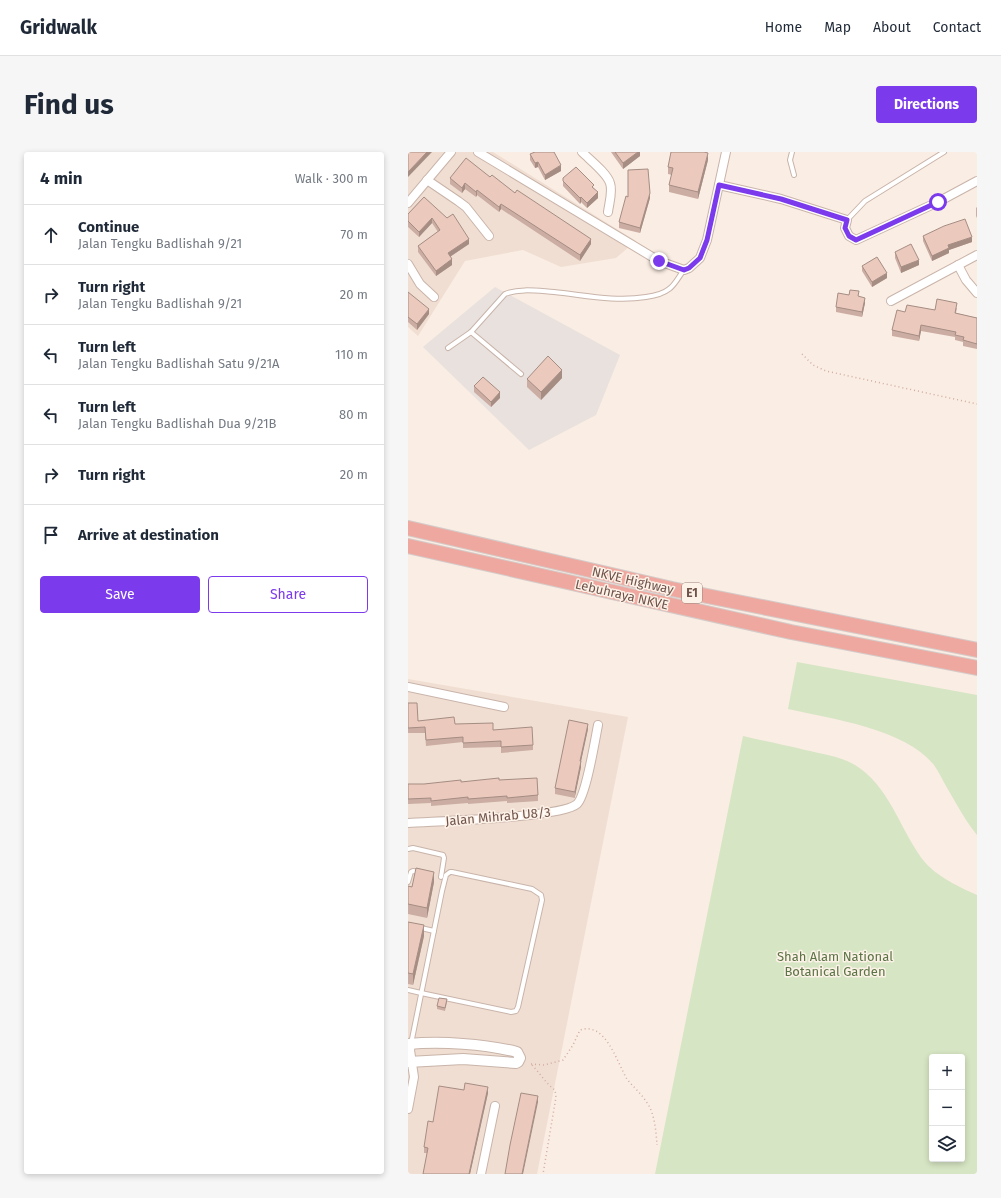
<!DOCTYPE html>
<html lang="en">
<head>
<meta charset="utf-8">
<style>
	:root { --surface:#fff; --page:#f6f6f7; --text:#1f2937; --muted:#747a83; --line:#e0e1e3; --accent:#7c3aed }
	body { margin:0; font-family:"Fira Sans",sans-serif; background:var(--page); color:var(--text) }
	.controls { position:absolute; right:12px; bottom:12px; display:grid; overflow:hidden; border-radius:4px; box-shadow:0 2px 6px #0003 }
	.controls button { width:36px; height:36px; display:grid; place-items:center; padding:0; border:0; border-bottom:1px solid var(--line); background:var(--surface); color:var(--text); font:20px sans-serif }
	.stop { position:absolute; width:12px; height:12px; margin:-9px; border:3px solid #7c3aed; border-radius:50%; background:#fff }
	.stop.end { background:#7c3aed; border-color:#fff; box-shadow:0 1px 4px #0008 }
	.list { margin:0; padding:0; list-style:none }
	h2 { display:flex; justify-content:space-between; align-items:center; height:52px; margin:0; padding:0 16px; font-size:17px }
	h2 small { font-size:13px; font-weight:400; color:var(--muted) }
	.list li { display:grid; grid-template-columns:26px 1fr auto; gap:12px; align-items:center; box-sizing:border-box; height:60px; padding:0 16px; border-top:1px solid var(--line) }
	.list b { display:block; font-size:15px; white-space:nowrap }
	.list p { margin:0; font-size:13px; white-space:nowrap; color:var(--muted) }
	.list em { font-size:13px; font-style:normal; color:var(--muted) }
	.actions { display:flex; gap:8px; padding:12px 16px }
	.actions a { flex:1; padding:9px 0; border:1px solid var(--accent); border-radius:4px; text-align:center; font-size:14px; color:var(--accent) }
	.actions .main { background:var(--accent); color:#fff }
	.icon { flex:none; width:22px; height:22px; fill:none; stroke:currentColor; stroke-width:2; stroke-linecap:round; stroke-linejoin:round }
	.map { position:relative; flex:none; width:569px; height:1022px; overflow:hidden; border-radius:4px }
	header { display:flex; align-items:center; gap:24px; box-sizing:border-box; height:56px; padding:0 20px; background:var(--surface); border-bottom:1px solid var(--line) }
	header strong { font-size:19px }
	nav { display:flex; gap:22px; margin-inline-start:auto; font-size:14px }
	.intro { display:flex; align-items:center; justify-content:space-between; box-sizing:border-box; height:96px; padding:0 24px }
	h1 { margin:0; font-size:28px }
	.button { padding:10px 18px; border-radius:4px; background:var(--accent); color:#fff; font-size:14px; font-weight:700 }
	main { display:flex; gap:24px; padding:0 24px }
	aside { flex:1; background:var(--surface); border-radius:4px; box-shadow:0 2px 6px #0003 }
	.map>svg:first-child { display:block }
</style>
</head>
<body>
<header>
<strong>Gridwalk</strong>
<nav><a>Home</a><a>Map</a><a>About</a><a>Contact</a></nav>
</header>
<div class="intro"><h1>Find us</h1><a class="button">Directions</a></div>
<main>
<aside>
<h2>4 min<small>Walk · 300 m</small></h2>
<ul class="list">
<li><svg class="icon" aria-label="ahead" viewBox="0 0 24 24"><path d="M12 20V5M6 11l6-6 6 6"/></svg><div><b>Continue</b><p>Jalan Tengku Badlishah 9/21</p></div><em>70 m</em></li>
<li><svg class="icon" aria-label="right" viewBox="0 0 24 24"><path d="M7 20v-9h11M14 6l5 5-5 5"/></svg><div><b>Turn right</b><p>Jalan Tengku Badlishah 9/21</p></div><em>20 m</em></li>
<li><svg class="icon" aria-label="left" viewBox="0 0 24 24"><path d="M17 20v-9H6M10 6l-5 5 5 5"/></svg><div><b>Turn left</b><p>Jalan Tengku Badlishah Satu 9/21A</p></div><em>110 m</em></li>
<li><svg class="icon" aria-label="left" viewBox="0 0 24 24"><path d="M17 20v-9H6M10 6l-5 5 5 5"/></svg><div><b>Turn left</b><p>Jalan Tengku Badlishah Dua 9/21B</p></div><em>80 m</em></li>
<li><svg class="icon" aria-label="right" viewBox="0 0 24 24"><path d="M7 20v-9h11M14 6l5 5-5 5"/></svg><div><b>Turn right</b></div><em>20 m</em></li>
<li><svg class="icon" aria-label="arrive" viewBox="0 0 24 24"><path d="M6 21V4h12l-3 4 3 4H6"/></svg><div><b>Arrive at destination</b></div></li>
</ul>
<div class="actions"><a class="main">Save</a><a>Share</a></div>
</aside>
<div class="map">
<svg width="569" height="1022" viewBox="0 0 569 1022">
	<rect width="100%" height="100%" fill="#faede3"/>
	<g fill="#f0ded2">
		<path d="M0,0H85L228,89L208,106L153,115L115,98L57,109L10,184L0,175Z"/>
		<path d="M0,527L220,565L129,1022H0Z"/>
	</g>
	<path fill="#e9e1dd" d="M87,135L212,203L188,263L121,298L15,195Z"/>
	<g fill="#d6e5c3" fill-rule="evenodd">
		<path d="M389,510L569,543V683C557,668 548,651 538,634C534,627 531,620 526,613C498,577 424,567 380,557Z"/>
		<path d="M335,584C356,589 376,593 397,598C414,602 432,604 447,613C480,633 491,674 512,704C525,723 549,734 569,743V1022H247ZM524,905H554V1007H524Z"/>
	</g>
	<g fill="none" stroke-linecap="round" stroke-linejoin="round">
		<defs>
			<g id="service">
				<path d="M384,0L382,8L386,23"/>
				<path d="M439,68L457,49L536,0"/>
				<path d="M63,180L113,222"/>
				<path d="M40,196L63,180L97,142C112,136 130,139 146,140C176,143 207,150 238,145C245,144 255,142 261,137C267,133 271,124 276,118"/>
				<path d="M0,697L5,696L35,703L36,706L33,725"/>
				<path d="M0,730L3,720L5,719L11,720"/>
				<path d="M0,773L26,779"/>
				<path d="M0,838L13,841L103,860L108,859L110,855L134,748L133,743L124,737L44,720H42L38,723L34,739L3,892"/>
			</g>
			<g id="minor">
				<path d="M70,0L251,109L276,118L281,116L292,106L299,88L318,0"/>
				<path d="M174,0C182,8 199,21 202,31C205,40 201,51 200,60"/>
				<path d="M19,28L50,49L58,55L81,84"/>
				<path d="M311,33L373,47L439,68L437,76L441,84L448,88L530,50L569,29"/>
				<path d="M0,51L43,0"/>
				<path d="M0,112L12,132L26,145"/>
				<path d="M550,113L558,128L569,141"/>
				<path d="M483,149L569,103"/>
				<path d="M0,535L96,555"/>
				<path d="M0,671C28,669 153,666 169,652C178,644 187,588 190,573"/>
				<path d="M0,957L6,925L2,898L3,892"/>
				<path d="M73,1022L87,954"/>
			</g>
			<path id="tertiary" d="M0,892C34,889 76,892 109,900L112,906L110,910L108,911L55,907L0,910"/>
			<g id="motorway">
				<path d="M0,376L264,437L569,498"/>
				<path d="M0,394L383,480L569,516"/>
			</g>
		</defs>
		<use href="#service" stroke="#c9b4aa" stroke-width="6"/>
		<use href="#minor" stroke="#c9b4aa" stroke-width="10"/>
		<use href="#tertiary" stroke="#c9b4aa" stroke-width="12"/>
		<use href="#motorway" stroke="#d4cbc9" stroke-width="16"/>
		<g stroke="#d1aca1" stroke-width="1.5" stroke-dasharray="1 3" stroke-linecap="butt">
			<path d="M394,202L405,213L418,219L569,252"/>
			<path d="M123,912L136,913L155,908L165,893L172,878C198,869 209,911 219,927C226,936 235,943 241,954C247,965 248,980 249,993"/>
			<path d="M124,913C132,921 138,932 147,938L148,945L135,1022"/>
		</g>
		<use href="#service" stroke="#fff" stroke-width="4"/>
		<use href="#minor" stroke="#fff" stroke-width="8"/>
		<use href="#tertiary" stroke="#fff" stroke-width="10"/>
		<use href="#motorway" stroke="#efa89f" stroke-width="14"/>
	</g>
	<g fill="#cbada3">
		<path d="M203,0H232V4L215,17Z"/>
		<path d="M122,2L153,19L137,28L130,15L127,16L122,8Z"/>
		<path d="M300,8L290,47L261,40V33L264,23L260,22V15Z"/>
		<path d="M82,25L107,41L183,92L172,109L93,57L91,60L69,43L68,45L57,37L54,41L42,32V26Z"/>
		<path d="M155,26L186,36L190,46L179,56L173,50L172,52L155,34Z"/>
		<path d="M16,45L61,92L42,105L44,113L28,124L10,100V94L30,80L24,71L11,85L0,75V62Z"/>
		<path d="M220,45L242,46L232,81L211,76V70Z"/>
		<path d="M569,55V66L568,64V56Z"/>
		<path d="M515,84L564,90L541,98V101L524,109L515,89Z"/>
		<path d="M487,100L511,113L493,121L487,106Z"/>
		<path d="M454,114L479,126L464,135L454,119Z"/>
		<path d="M0,140L21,162L9,178L0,170Z"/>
		<path d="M451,145L457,151L454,165L428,160V155Z"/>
		<path d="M549,156L548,161L569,166V197L555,194V190L547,188V185L513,179L511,189L484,184V178L497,160Z"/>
		<path d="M154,226L133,248L119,235V227Z"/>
		<path d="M66,234L92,246L83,255L66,240Z"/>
		<path d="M0,551L10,569L47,572L85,578L125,593V598L93,601V595L55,596V590L18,594L17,581H0Z"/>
		<path d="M180,577L173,609V615L167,644V646L147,642V636Z"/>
		<path d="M91,628L130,643V649L99,651V649L60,652V651L23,654V651L0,652V632H16L53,630Z"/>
		<path d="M26,730L19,766L0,762V734L4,735Z"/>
		<path d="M0,770L16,784L5,833L0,832Z"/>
		<path d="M39,850L37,859L29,857V854Z"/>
		<path d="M56,938L80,941L62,1022H15L19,1001H16V995L25,970Z"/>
	</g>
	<g fill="#a58d84">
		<path d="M19,0H24L0,25V20Z"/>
		<path d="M230,0H232V4L215,17V11Z"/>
		<path d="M300,1V8L290,47V40Z"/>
		<path d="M130,10V15L127,16V11Z"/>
		<path d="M153,13V19L137,28V23Z"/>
		<path d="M57,31V37L54,41V36Z"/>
		<path d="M69,38V43L68,45V40Z"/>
		<path d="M190,40V46L179,56V51Z"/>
		<path d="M242,41V46L232,81V76Z"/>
		<path d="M173,45V50L172,52V46Z"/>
		<path d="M93,52V57L91,60V55Z"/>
		<path d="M24,66V71L11,85V80Z"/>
		<path d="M564,85V90L541,98V101L524,109V104L540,93Z"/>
		<path d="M61,87V92L40,106V101Z"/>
		<path d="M183,87V92L172,109V103Z"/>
		<path d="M44,107V113L28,124V119Z"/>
		<path d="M511,108V113L493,121V115Z"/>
		<path d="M479,121V126L464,135V130Z"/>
		<path d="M457,146V151L454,165V160Z"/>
		<path d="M21,157V162L9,178V172Z"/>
		<path d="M513,173V179L511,189V184Z"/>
		<path d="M154,218V226L133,248V240Z"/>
		<path d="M92,240V246L83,255V250Z"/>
		<path d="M180,572V577L172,614V609Z"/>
		<path d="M173,609V615L167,644V646V640Z"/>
		<path d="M26,720V730L19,766V756Z"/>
		<path d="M16,773V784L5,833V822Z"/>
		<path d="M80,935V941L62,1022H61Z"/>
		<path d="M130,944V950L115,1022H114Z"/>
	</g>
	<g fill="#ecc9bd" stroke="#a58d84">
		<path d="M0,0H19L0,20Z"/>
		<path d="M127,0H146L153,13L137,23L130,10L127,11L122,2Z"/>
		<path d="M207,0H230L215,11Z"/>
		<path d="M263,0H296L300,1L290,40L261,33L265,16L260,15Z"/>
		<path d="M58,6L82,25L84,23L107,41L109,38L183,87L172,103L93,52L91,55L69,38L68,40L57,31L54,36L42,26Z"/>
		<path d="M168,15L186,33L184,35L190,40L179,51L173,45L172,46L155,29V26Z"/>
		<path d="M240,17L242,41L232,76L211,70L218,44L220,45V18Z"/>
		<path d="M16,45L39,66L45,62L61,87L40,101L44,107L28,119L10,94L32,78L24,66L11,80L0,69V62Z"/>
		<path d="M557,67L564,85L540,93L541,96L524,104L515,84L536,74Z"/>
		<path d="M503,92L511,108L493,115L487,100Z"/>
		<path d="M469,105L479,121L464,130L454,114Z"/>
		<path d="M442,138L451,139L450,144L457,146L454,160L428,155L430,141L441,143Z"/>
		<path d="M0,140L21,157L9,172L0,165Z"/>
		<path d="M529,147L549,151L547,161L569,166V192L555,188L556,185L547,183L548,180L513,173L511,184L484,178L489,158L497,160L499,153L527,158Z"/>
		<path d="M140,204L154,218L133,240L119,227Z"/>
		<path d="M75,225L92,240L83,250L66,234Z"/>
		<path d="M0,551H9L10,569L46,565L47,572L85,571V578L124,575L125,593L93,595V589L55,591V585L18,588L17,575L0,576Z"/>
		<path d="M161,568L180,572L172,609H173L167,639V640L147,636Z"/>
		<path d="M91,626V628L129,626L130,643L99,646V644L60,647V645L23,649V646L0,647V632H16L53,628V630Z"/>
		<path d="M8,716L26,720L19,756L0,752V734L4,735Z"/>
		<path d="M0,770L16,773L5,822L0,821Z"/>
		<path d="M31,846L39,847L37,856L29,854Z"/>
		<path d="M57,931L80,935L61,1022H15L20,996L16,995L20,969L25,970L31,934L56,938Z"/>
		<path d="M113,941L130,944L114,1022H97L102,993Z"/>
	</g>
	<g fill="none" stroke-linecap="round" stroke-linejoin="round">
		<path stroke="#7c3aed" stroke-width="5" d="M251,109L276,118L281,116L292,106L299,88L311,33L373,47L439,68L437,76L441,84L448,88L530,50"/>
	</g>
	<g text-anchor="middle" stroke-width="3" stroke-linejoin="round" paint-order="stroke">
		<rect fill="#fdf2e8" stroke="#9a837a" stroke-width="1" x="274" y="431" width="20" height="20" rx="3"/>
		<g font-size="12" font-weight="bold" fill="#6f534b">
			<text x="284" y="445">E1</text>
		</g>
		<g font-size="13" fill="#6f534b" stroke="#fdf2e8">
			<text transform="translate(225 428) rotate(13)" y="5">NKVE Highway</text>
			<text transform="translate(214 442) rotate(13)" y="5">Lebuhraya NKVE</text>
			<text transform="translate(90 664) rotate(-5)" y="5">Jalan Mihrab U8/3</text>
		</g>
		<g font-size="13" fill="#5a7445" stroke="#fdf2e8">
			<text x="427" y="809">Shah Alam National<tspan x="427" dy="15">Botanical Garden</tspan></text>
		</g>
	</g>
</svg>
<div class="controls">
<button>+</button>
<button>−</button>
<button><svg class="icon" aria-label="layers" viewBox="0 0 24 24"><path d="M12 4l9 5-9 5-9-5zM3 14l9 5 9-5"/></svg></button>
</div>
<div class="stop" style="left:530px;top:50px"></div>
<div class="stop end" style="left:251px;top:109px"></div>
</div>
</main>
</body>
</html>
